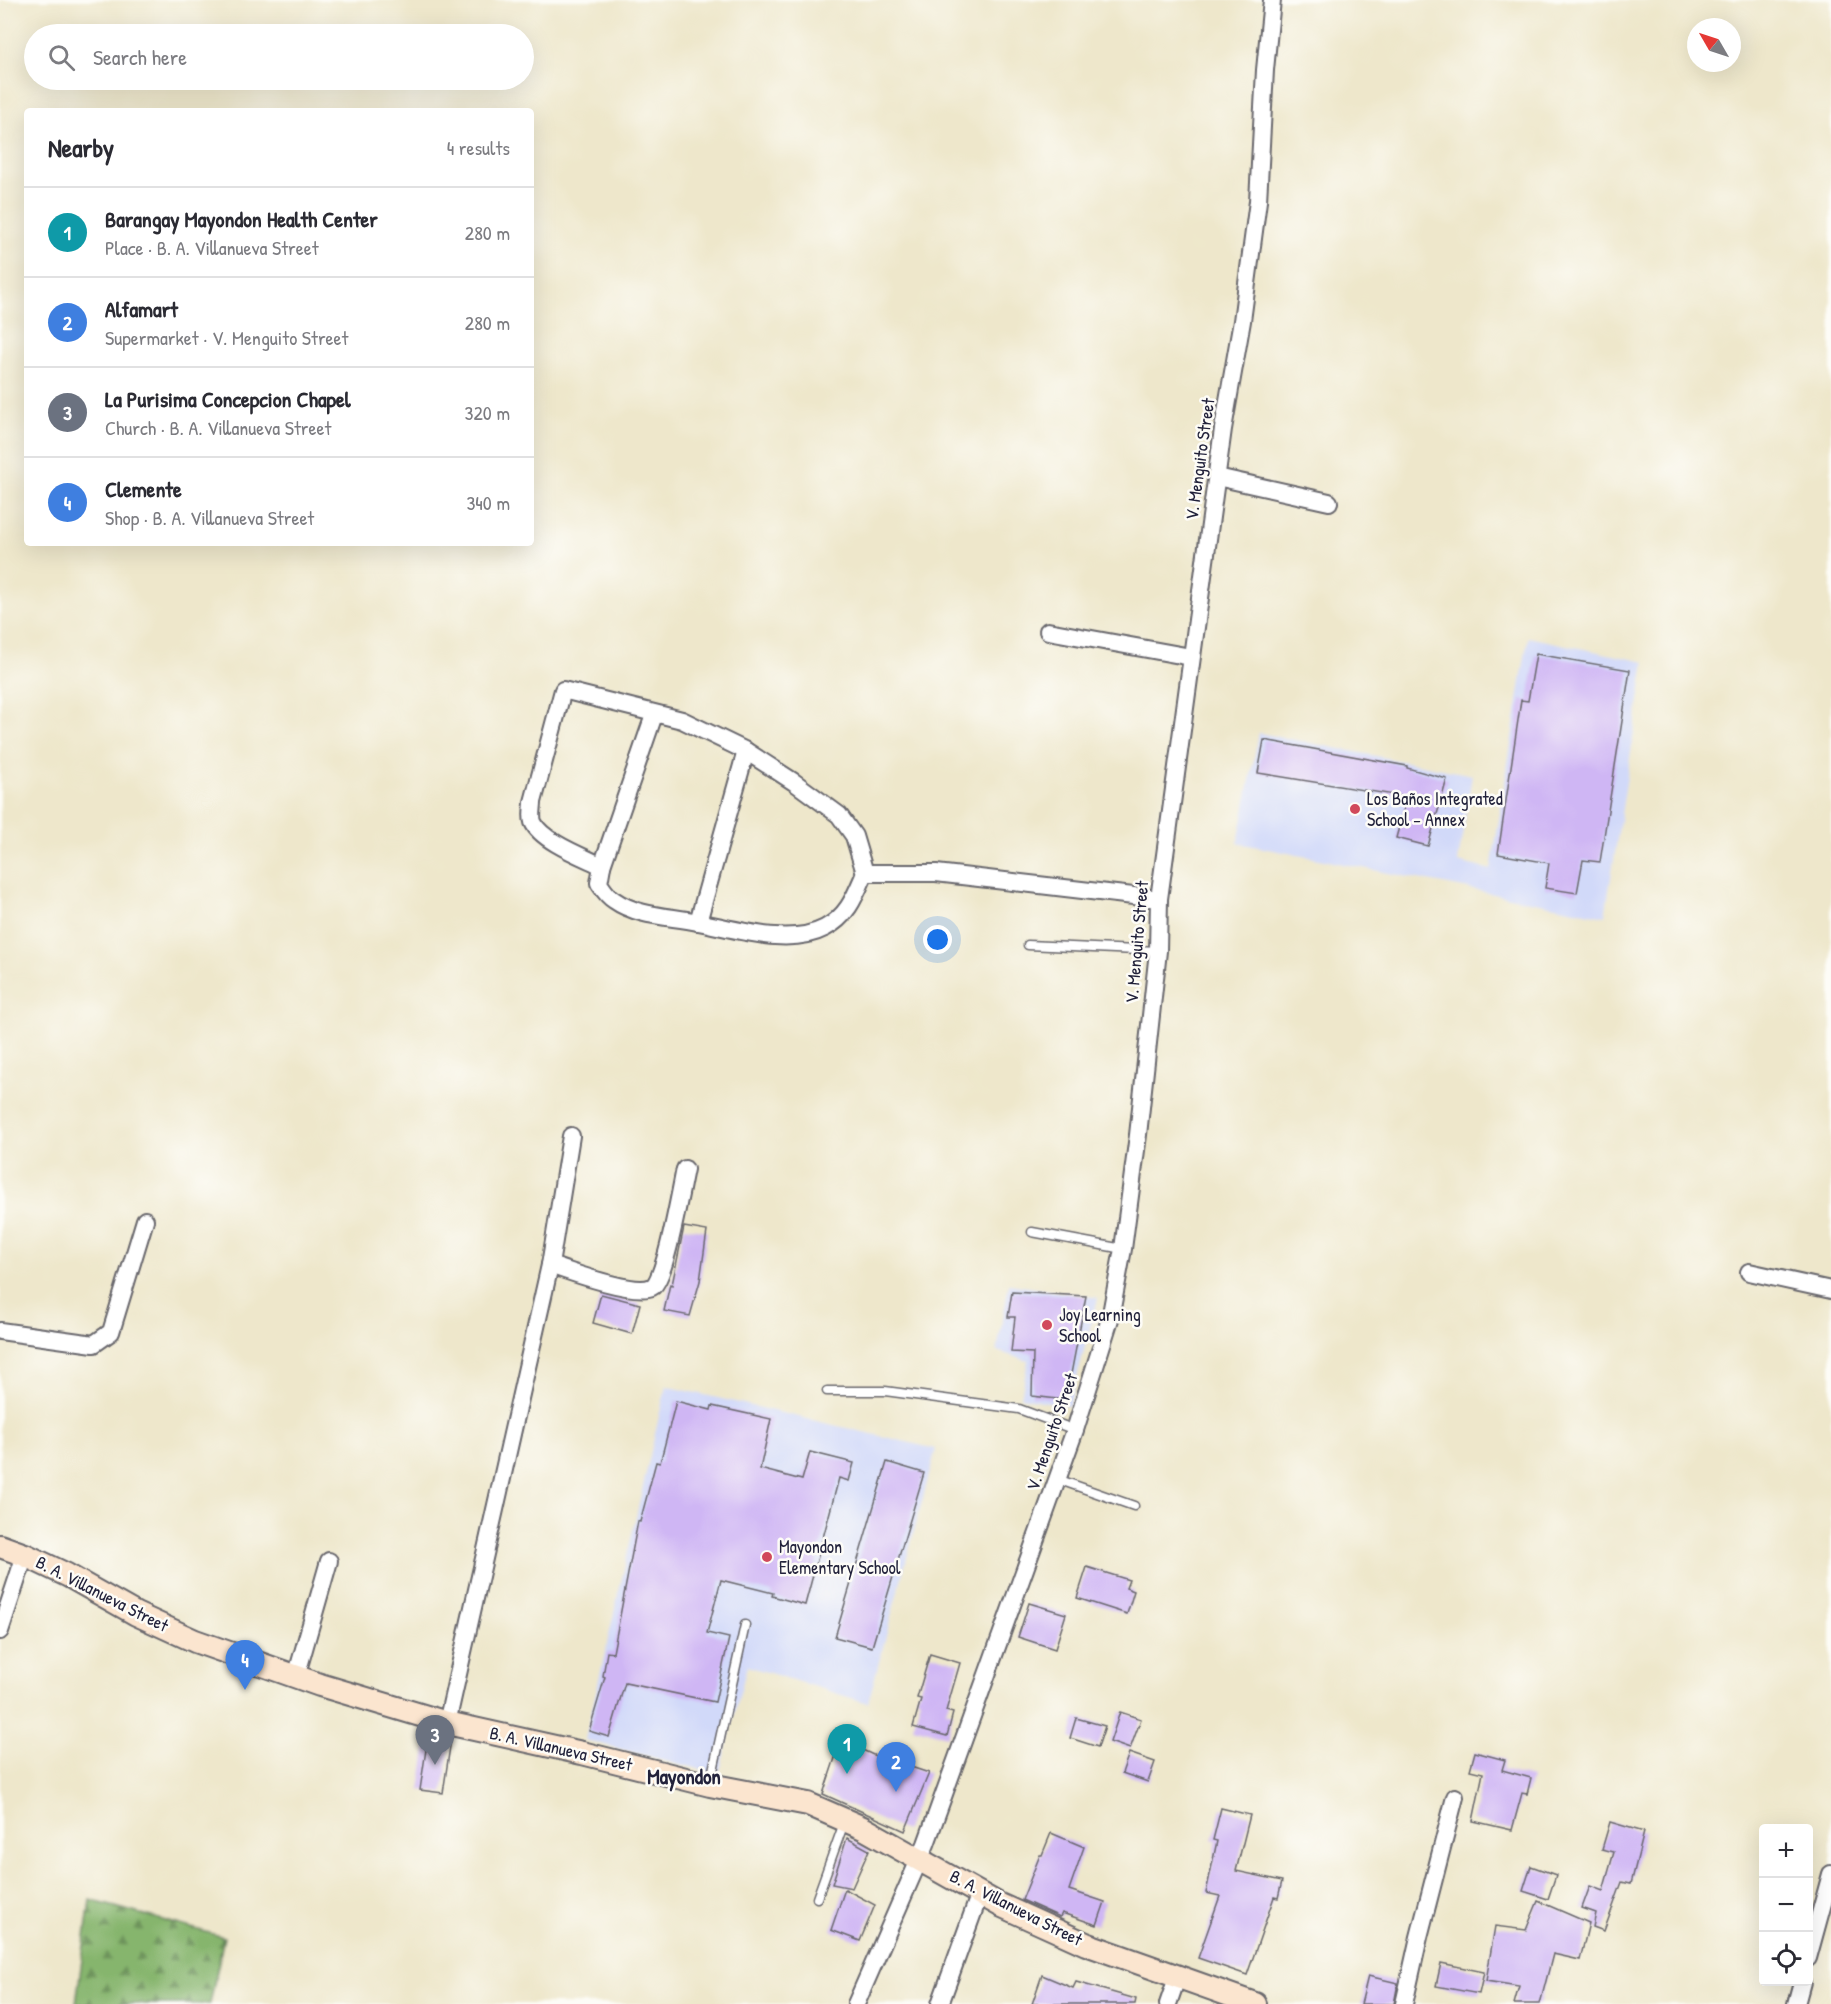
<!DOCTYPE html>
<html lang="en">
<head>
<meta charset="utf-8">
<style>
	:root { --surface:#fff; --page:#f2f2f3; --text:#2b2b33; --muted:#7c7c81; --line:#e1e1e2; --accent:#d1495b }
	body { margin:0; font-family:"Patrick Hand",sans-serif; background:var(--page); color:var(--text) }
	.controls { position:absolute; right:18px; bottom:18px; display:grid; overflow:hidden; border-radius:6px; box-shadow:0 6px 24px #0002 }
	.controls button { width:54px; height:54px; display:grid; place-items:center; padding:0; border:0; border-bottom:2px solid var(--line); background:var(--surface); color:var(--text); font:30px sans-serif }
	.compass { position:absolute; left:1687px; top:18px; width:54px; height:54px; border-radius:50%; background:var(--surface); box-shadow:0 6px 24px #0002; rotate:309deg }
	.you { position:absolute; left:938px; top:940px; width:21px; height:21px; margin:-15px; border:4px solid #fff; border-radius:50%; background:#1a73e8; box-shadow:0 0 0 9px #1a73e833 }
	.badge { display:grid; place-items:center; width:39px; height:39px; border-radius:50%; background:var(--accent); color:#fff; font-size:20px; font-weight:700 }
	.pin { position:absolute; translate:-50% -50px; filter:drop-shadow(0 2px 3px #0008) }
	.pin::after { content:''; position:absolute; top:32px; width:21px; height:18px; background:inherit; clip-path:polygon(0 0,100% 0,50% 100%) }
	.list { margin:0; padding:0; list-style:none }
	h2 { display:flex; justify-content:space-between; align-items:center; height:78px; margin:0; padding:0 24px; font-size:26px }
	h2 small { font-size:20px; font-weight:400; color:var(--muted) }
	.list li { display:grid; grid-template-columns:39px 1fr auto; gap:18px; align-items:center; box-sizing:border-box; height:90px; padding:0 24px; border-top:2px solid var(--line) }
	.list b { display:block; font-size:22px; white-space:nowrap }
	.list p { margin:0; font-size:20px; white-space:nowrap; color:var(--muted) }
	.list em { font-size:20px; font-style:normal; color:var(--muted) }
	.icon { flex:none; width:33px; height:33px; fill:none; stroke:currentColor; stroke-width:2; stroke-linecap:round; stroke-linejoin:round }
	.map { position:relative; flex:none; width:1831px; height:2004px; overflow:hidden }
	.search { position:absolute; background:var(--surface); box-shadow:0 6px 24px #0002; left:24px; top:24px; width:510px; height:66px; display:flex; align-items:center; gap:15px; box-sizing:border-box; padding:0 21px; border-radius:33px; color:var(--muted); font-size:22px }
	.panel { position:absolute; background:var(--surface); box-shadow:0 6px 24px #0002; left:24px; top:108px; width:510px; height:438px; border-radius:6px }
	.map>svg:first-child { display:block }
</style>
</head>
<body>
<div class="map">
<svg width="1831" height="2004" viewBox="0 0 1831 2004">
	<defs>
		<pattern id="forest-firs" width="22" height="20" patternUnits="userSpaceOnUse" patternTransform="scale(1.5)"><rect width="22" height="20" fill="#86b56d"/><path d="M5 1l3.5 6h-7zM16 11l3.5 6h-7z" fill="#6d935b"/></pattern>
	</defs>
	<rect width="100%" height="100%" fill="#fdfcf7"/>
	<filter id="ink" filterUnits="userSpaceOnUse"><feTurbulence type="fractalNoise" baseFrequency=".0167" numOctaves="2"/><feDisplacementMap in="SourceGraphic" scale="12" xChannelSelector="R" yChannelSelector="G"/><feConvolveMatrix kernelMatrix="1 2 1 2 8 2 1 2 1" color-interpolation-filters="sRGB"/></filter>
	<filter id="wash" filterUnits="userSpaceOnUse"><feTurbulence type="fractalNoise" baseFrequency=".008" numOctaves="4" result="noise"/><feDisplacementMap in="SourceGraphic" scale="24" xChannelSelector="R" yChannelSelector="G"/><feGaussianBlur stdDeviation="1.35" result="paint"/><feColorMatrix in="noise" values="0 0 0 0 0 0 0 0 0 0 0 0 0 0 0 0 0 1.4 0 .05"/><feComposite in="paint" operator="in"/></filter>
	<g filter="url(#wash)">
		<rect width="100%" height="100%" fill="#eee7cb"/>
		<g fill="#d1d9f9">
			<path d="M1528,637L1645,662L1605,916L1238,843L1259,733L1472,775L1458,862L1491,870Z"/>
			<path d="M1009,1284L1098,1298L1069,1406L1021,1397L1028,1361L997,1351Z"/>
			<path d="M666,1386L936,1449L868,1703L747,1666L719,1774L585,1740Z"/>
		</g>
		<path fill="url(#forest-firs)" stroke="#546c54" stroke-width="1.5" d="M90,1900L224,1937L210,2004H76Z"/>
		<g id="blocks">
			<g fill="#cfb6f4">
				<path d="M1536,654L1630,670L1600,862L1583,860L1577,893L1545,888L1549,863L1498,854L1521,700L1528,701Z"/>
				<path d="M1264,740L1407,766V768L1447,779L1428,846L1396,838L1407,797L1258,773Z"/>
				<path d="M684,1227L707,1231L700,1281L690,1316L664,1311L670,1284L672,1285Z"/>
				<path d="M1012,1292L1086,1296L1066,1400L1032,1396L1033,1353L1011,1352L1015,1317H1008Z"/>
				<path d="M601,1294L640,1304L632,1334L593,1323Z"/>
				<path d="M676,1401L711,1410L712,1406L771,1419L760,1469L802,1480L810,1452L854,1463L849,1481L839,1478L805,1605L772,1596L773,1593L721,1580L707,1633L729,1638L715,1702L625,1683L609,1737L589,1731L605,1677L603,1676L607,1652L613,1653L638,1521L640,1522L656,1462L660,1463Z"/>
				<path d="M887,1462L924,1473L872,1647L835,1637Z"/>
				<path d="M1087,1567L1129,1580L1126,1588L1134,1591L1127,1614L1077,1598Z"/>
				<path d="M1029,1603L1066,1614L1055,1649L1018,1637Z"/>
				<path d="M930,1654L960,1663L946,1711L953,1713L947,1736L913,1727L921,1699L917,1698Z"/>
				<path d="M1120,1712L1141,1719L1130,1749L1110,1742Z"/>
				<path d="M1076,1718L1105,1726L1098,1747L1070,1738Z"/>
				<path d="M428,1736L451,1740L443,1793L420,1790Z"/>
				<path d="M841,1740L884,1760V1758L929,1773L905,1831L823,1794Z"/>
				<path d="M1475,1752L1505,1760L1502,1770L1531,1778L1527,1794L1522,1793L1512,1830L1473,1821L1483,1773L1470,1770Z"/>
				<path d="M1129,1753L1155,1762L1148,1782L1122,1773Z"/>
				<path d="M1221,1808L1250,1815L1236,1871L1282,1881L1278,1898L1274,1897L1247,1975L1198,1958L1220,1896L1206,1893L1217,1841L1213,1840Z"/>
				<path d="M1610,1822L1644,1832L1631,1884L1622,1882L1604,1931L1593,1927L1596,1913L1582,1908L1590,1886L1603,1891L1614,1852L1602,1849Z"/>
				<path d="M1051,1833L1084,1847L1069,1890L1105,1902L1097,1925L1062,1913L1060,1917L1022,1900L1040,1855H1042Z"/>
				<path d="M847,1838L869,1850L852,1888L832,1884Z"/>
				<path d="M1531,1866L1556,1875L1548,1899L1523,1891Z"/>
				<path d="M845,1889L875,1905L860,1941L831,1930Z"/>
				<path d="M1538,1901L1589,1923L1580,1960L1553,1954L1540,2004H1514L1519,1986L1486,1981L1495,1926L1526,1930Z"/>
				<path d="M1441,1963L1484,1972L1479,1994L1436,1986Z"/>
				<path d="M1042,1975L1073,1988L1076,1982L1136,1999L1135,2004H1032Z"/>
				<path d="M1368,1976L1398,1983L1394,2004H1361Z"/>
			</g>
		</g>
	</g>
	<g filter="url(#ink)">
		<use href="#blocks" fill-opacity="0" stroke="#69676d" stroke-width="1.5"/>
		<g fill="none" stroke-linecap="round" stroke-linejoin="round">
			<defs>
				<g id="lane">
					<path d="M1028,945L1158,951"/>
					<path d="M1032,1232L1123,1249"/>
					<path d="M827,1391H885L1019,1409L1075,1430"/>
					<path d="M1057,1479L1134,1506"/>
					<path d="M710,1784L745,1625"/>
					<path d="M817,1898L845,1820"/>
				</g>
				<g id="street">
					<path d="M1217,477L1329,502"/>
					<path d="M1048,631L1191,657"/>
					<path d="M654,715L602,866L599,883C603,889 607,896 614,900C638,917 670,916 698,922C736,929 789,947 825,928C848,916 855,896 865,873"/>
					<path d="M602,866C584,857 541,841 533,822C531,816 533,808 533,802L563,690L682,720L746,751L794,782L839,815L854,836L865,873H936L1159,899"/>
					<path d="M698,922L746,751"/>
					<path d="M550,1265C570,1272 635,1295 652,1287C665,1282 681,1187 685,1169"/>
					<path d="M1749,1272L1831,1290"/>
					<path d="M0,1331L94,1344L111,1332L145,1220"/>
					<path d="M0,1631L25,1555"/>
					<path d="M296,1677L329,1561"/>
					<path d="M447,1723L550,1265L571,1136"/>
					<path d="M1808,1958L1831,1874"/>
					<path d="M856,2004L926,1844L1075,1430L1110,1319L1123,1249L1138,1135L1158,951L1159,899L1223,429L1242,321L1258,201L1265,70L1272,0"/>
					<path d="M940,2004L980,1893"/>
					<path d="M1168,2004L1178,1975"/>
					<path d="M1404,2004L1419,1937L1455,1797"/>
					<path d="M1796,2004L1802,1982"/>
				</g>
				<path id="secondary" d="M0,1546L25,1555L67,1575L136,1614L195,1641L320,1685L447,1723L582,1753L710,1785L808,1804L863,1828L1000,1905L1086,1944L1255,2004"/>
			</defs>
			<use href="#lane" stroke="#69676d" stroke-width="11"/>
			<use href="#street" stroke="#69676d" stroke-width="20"/>
			<use href="#secondary" stroke="#69676d" stroke-width="26"/>
			<use href="#lane" stroke="#fff" stroke-width="8"/>
			<use href="#street" stroke="#fff" stroke-width="16"/>
			<use href="#secondary" stroke="#fbe5cf" stroke-width="22"/>
		</g>
	</g>
	<g fill="#d1495b" stroke="#fdfcf7" stroke-width="2">
		<circle cx="1355" cy="809" r="6"/>
		<circle cx="1047" cy="1325" r="6"/>
		<circle cx="767" cy="1557" r="6"/>
	</g>
	<g text-anchor="middle" stroke-width="5" stroke-linejoin="round" paint-order="stroke">
		<g font-size="18" fill="#22223b" stroke="#fdfcf7">
			<text transform="translate(1200 459) rotate(-82)" y="6">V. Menguito Street</text>
			<text transform="translate(1137 942) rotate(-85)" y="6">V. Menguito Street</text>
			<text transform="translate(1052 1432) rotate(-71)" y="6">V. Menguito Street</text>
			<text transform="translate(102 1594) rotate(27)" y="6">B. A. Villanueva Street</text>
			<text transform="translate(561 1749) rotate(13)" y="6">B. A. Villanueva Street</text>
			<text transform="translate(1016 1908) rotate(27)" y="6">B. A. Villanueva Street</text>
		</g>
		<g font-size="18" fill="#22223b" stroke="#fdfcf7" text-anchor="start">
			<text x="1367" y="805">Los Baños Integrated<tspan x="1367" dy="21">School – Annex</tspan></text>
			<text x="1059" y="1321">Joy Learning<tspan x="1059" dy="21">School</tspan></text>
			<text x="779" y="1553">Mayondon<tspan x="779" dy="21">Elementary School</tspan></text>
		</g>
		<g font-size="21" font-weight="bold" fill="#22223b" stroke="#fdfcf7">
			<text x="684" y="1784">Mayondon</text>
		</g>
	</g>
</svg>
<div class="controls">
<button>+</button>
<button>−</button>
<button><svg class="icon" aria-label="locate" viewBox="0 0 24 24"><circle cx="12" cy="12" r="6"/><path d="M12 2v4M12 18v4M2 12h4M18 12h4"/></svg></button>
</div>
<svg class="compass" viewBox="-18 -18 36 36"><path d="M0-13l5 13h-10z" fill="#e53935"/><path d="M0 13l5-13h-10z" fill="#7c7c81"/></svg>
<div class="you"></div>
<div class="pin badge" style="left:847px;top:1774px;background:#0f9aa8">1</div>
<div class="pin badge" style="left:896px;top:1792px;background:#3f7fe0">2</div>
<div class="pin badge" style="left:435px;top:1765px;background:#6b7280">3</div>
<div class="pin badge" style="left:245px;top:1690px;background:#3f7fe0">4</div>
<div class="search"><svg class="icon" aria-label="search" viewBox="0 0 24 24"><circle cx="10" cy="10" r="6"/><path d="M15 15l6 6"/></svg>Search here</div>
<section class="panel">
<h2>Nearby<small>4 results</small></h2>
<ul class="list">
<li><span class="badge" style="background:#0f9aa8">1</span><div><b>Barangay Mayondon Health Center</b><p>Place · B. A. Villanueva Street</p></div><em>280 m</em></li>
<li><span class="badge" style="background:#3f7fe0">2</span><div><b>Alfamart</b><p>Supermarket · V. Menguito Street</p></div><em>280 m</em></li>
<li><span class="badge" style="background:#6b7280">3</span><div><b>La Purisima Concepcion Chapel</b><p>Church · B. A. Villanueva Street</p></div><em>320 m</em></li>
<li><span class="badge" style="background:#3f7fe0">4</span><div><b>Clemente</b><p>Shop · B. A. Villanueva Street</p></div><em>340 m</em></li>
</ul>
</section>
</div>
</body>
</html>
